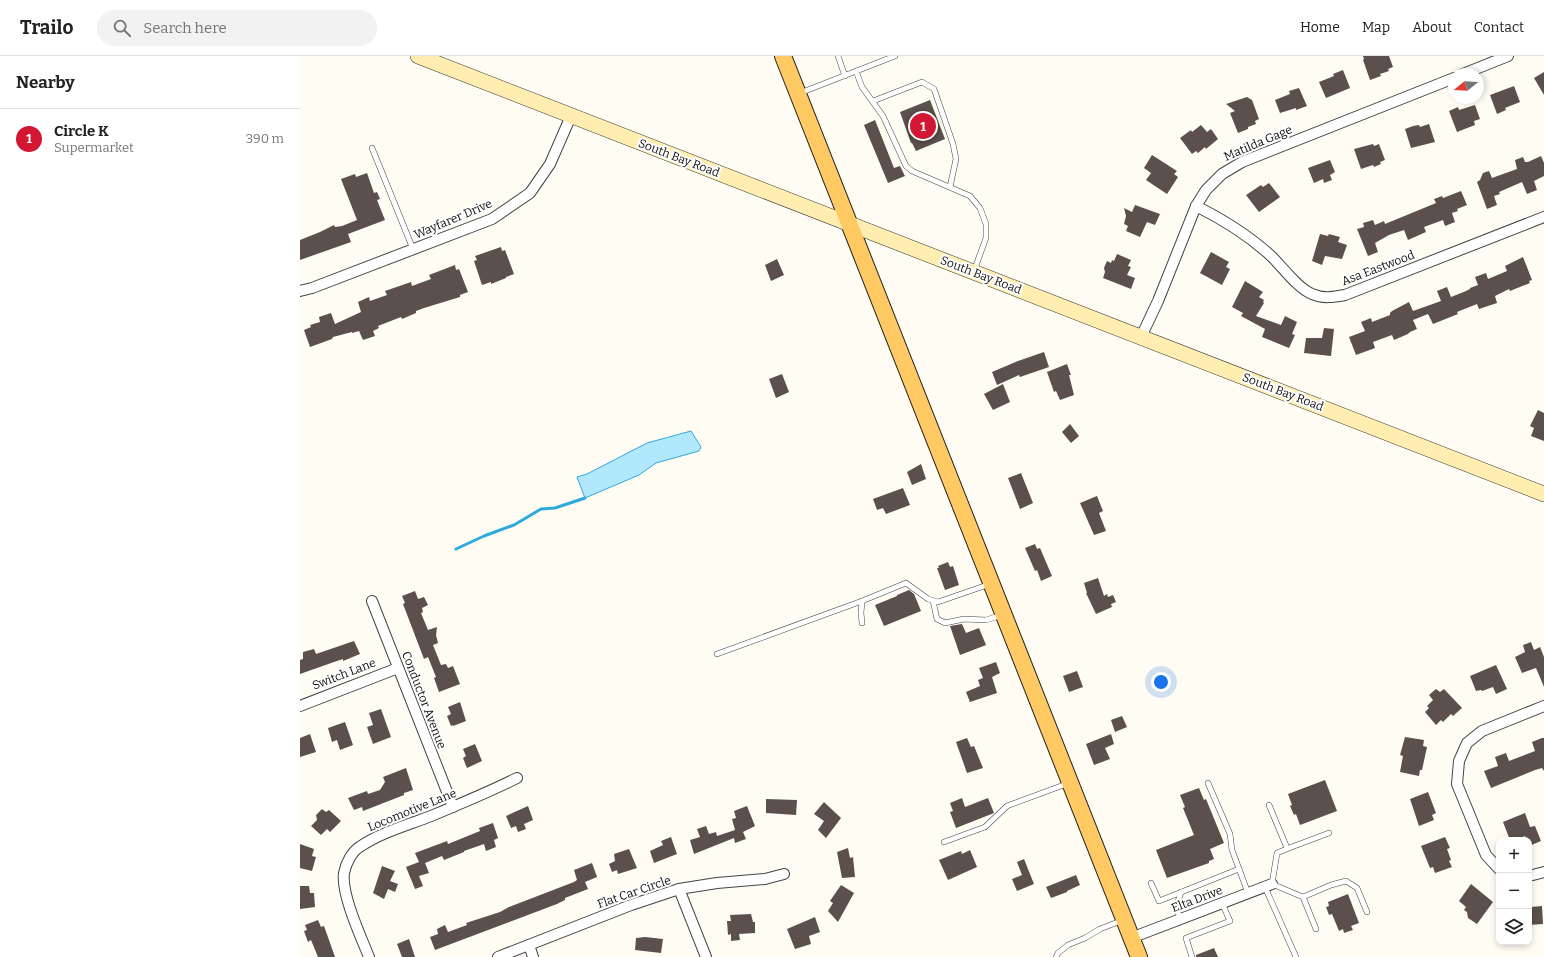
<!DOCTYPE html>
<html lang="en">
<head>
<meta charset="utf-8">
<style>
	:root { --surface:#fff; --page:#f2f2f2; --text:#222; --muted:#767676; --line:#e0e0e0; --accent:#d21732 }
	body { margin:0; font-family:Bitter,serif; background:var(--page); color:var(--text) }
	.controls { position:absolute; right:12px; bottom:12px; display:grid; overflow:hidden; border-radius:8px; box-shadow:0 2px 6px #0003 }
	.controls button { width:36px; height:36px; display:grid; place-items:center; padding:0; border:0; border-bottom:1px solid var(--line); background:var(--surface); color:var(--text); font:20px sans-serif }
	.compass { position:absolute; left:1148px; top:12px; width:36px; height:36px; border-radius:50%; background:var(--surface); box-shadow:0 2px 6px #0003; rotate:252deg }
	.you { position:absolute; left:861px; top:626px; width:14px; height:14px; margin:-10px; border:3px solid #fff; border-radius:50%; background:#1a73e8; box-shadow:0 0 0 6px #1a73e833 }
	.badge { display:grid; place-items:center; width:26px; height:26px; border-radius:50%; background:var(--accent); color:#fff; font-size:13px; font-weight:700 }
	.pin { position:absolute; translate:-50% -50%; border:2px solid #fff; box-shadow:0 1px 4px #0006 }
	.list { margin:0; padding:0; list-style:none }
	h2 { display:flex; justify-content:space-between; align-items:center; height:52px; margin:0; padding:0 16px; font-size:17px }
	h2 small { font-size:13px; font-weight:400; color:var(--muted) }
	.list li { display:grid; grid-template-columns:26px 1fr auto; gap:12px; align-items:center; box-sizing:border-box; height:60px; padding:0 16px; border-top:1px solid var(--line) }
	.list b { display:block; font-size:15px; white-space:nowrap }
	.list p { margin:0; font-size:13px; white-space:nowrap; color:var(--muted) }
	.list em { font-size:13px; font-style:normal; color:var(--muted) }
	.icon { flex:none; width:22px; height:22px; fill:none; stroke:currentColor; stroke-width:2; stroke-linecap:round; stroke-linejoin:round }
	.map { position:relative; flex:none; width:1244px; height:901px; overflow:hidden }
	header { display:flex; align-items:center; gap:24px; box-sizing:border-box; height:56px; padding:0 20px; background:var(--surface); border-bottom:1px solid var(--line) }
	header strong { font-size:19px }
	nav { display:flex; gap:22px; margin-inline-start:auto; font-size:14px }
	.search { width:280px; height:36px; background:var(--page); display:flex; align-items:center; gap:10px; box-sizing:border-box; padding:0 14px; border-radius:22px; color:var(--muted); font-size:15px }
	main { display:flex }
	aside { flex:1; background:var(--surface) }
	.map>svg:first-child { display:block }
</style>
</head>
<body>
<header>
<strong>Trailo</strong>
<div class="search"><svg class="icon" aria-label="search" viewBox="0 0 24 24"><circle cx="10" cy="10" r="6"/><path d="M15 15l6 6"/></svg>Search here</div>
<nav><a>Home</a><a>Map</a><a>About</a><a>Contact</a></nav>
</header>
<main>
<aside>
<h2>Nearby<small></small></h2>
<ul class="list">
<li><span class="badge">1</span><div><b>Circle K</b><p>Supermarket</p></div><em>390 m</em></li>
</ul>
</aside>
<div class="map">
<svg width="1244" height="901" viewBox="0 0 1244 901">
	<rect width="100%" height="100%" fill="#fffcf4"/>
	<path fill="#b2e8fd" stroke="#30a9dd" d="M391,375L401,391L399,395L356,407L339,419L285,442L277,421L287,418L347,387Z"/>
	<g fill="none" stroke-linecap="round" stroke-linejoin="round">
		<path stroke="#30a9dd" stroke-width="3" d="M156,493L184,480L214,469L241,453L255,452L285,442"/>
	</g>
	<g fill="#5b504b">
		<path d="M1063,0H1089L1093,11L1088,13L1089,15L1080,18L1081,20L1070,24L1063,4L1064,3Z"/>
		<path d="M1043,14L1050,32L1026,42L1019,26L1034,20L1033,18Z"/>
		<path d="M1244,16V39L1234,22Z"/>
		<path d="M1214,30L1220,46L1205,52L1206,54L1197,58L1190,39Z"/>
		<path d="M999,32L1007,50L996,54V52L980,57L975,44L990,38L989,35Z"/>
		<path d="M947,41L952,44L959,63L955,65L956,68L948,71V73L938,77L930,57L935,55L926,48Z"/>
		<path d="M630,44L645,83L616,95L612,87H611L600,56Z"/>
		<path d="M1175,49L1180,63L1174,65L1175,69L1157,76L1149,55L1158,51L1159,54Z"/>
		<path d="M575,64L594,112L600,110L605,120L588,127L564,69Z"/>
		<path d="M1129,68L1135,86L1111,92L1105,73L1113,70L1119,69L1120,71Z"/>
		<path d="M901,69L907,76L911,73L918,83L906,93L905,91L898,97L896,95L892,98L880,82L891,74L892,76Z"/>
		<path d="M1073,88L1074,90L1079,88L1085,104L1080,106L1081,108L1074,111L1073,109L1061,113L1054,93Z"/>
		<path d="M852,99L877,115L874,118L878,121L867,138L846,124L851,117L844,112Z"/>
		<path d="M1241,100L1244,107V120L1234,125L1237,134L1227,138L1222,126L1199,136L1200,138L1194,140L1197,149L1187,153L1177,126L1180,124L1183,117L1189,115L1192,122L1217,113L1215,104L1223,101L1225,106H1228Z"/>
		<path d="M1030,104L1035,116L1030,119L1032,124L1024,127L1023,123L1014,127L1008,112Z"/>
		<path d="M67,117L74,137L77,136L80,143L77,144L85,164L48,178L51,186L0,204V184L20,176L34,169L35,171L42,170L57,164L41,123L55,118L56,121Z"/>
		<path d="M969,127L980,141L959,156L946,139L961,129L963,131Z"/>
		<path d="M1161,135L1167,149L1157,153L1158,155L1152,157L1155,166L1145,170L1143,164L1124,171L1126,176L1108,184L1104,174L1089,179L1075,187L1078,196L1068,200L1057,173L1064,171L1063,167L1073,164L1075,169L1084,165L1085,168L1136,147L1134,143L1142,140L1143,142Z"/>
		<path d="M835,149L860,158L855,169L847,166L840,181L826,175L828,170L824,168L826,160L824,152L832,156Z"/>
		<path d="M1020,178L1028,180L1029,178L1040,181L1038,186L1047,189L1042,203L1025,200L1022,209L1012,205Z"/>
		<path d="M201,191L202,195L205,194L214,218L206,221V222L191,228V226L182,229L174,205L177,204L175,200Z"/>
		<path d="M911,196L929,206L926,211L930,213L922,229L900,217Z"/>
		<path d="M817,198L831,204L828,210L831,211L827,219L835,222L831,233L803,222L805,216L804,212L807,205L811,207L812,204L814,205Z"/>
		<path d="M1223,201L1232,224L1229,225L1230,227L1210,235L1209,233L1195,240L1197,247L1179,253L1177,248L1157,256L1158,258L1133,268L1128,258L1113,264L1117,273L1110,276L1108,278L1094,284L1092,279L1073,286L1075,292L1056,299L1049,281L1065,275L1061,266L1071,262L1072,266L1090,259V257L1092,255L1109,246L1113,255L1141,245L1137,235L1147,231L1151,241L1166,235L1170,233V232L1178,229L1175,221L1186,217L1188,223L1207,215L1205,210Z"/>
		<path d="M477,203L484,219L471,225L465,209Z"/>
		<path d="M155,209L156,214L159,213L168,236L160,239V241L124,252L116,255V257L102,263L101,261L78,270L79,272L73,275L75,280L63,284L59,275L52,277V276L33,281L32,283L10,291L4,274L11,271L10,269L20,266L19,261L31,257L35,268L61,256L58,246L69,241L70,245L87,239L85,235L111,226L112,230L131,223L129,219Z"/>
		<path d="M945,225L963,236L959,241L964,244L963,246L964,247L956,260L981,269L985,260L997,266L992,278L995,279L989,292L962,281L965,273L941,260L943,257L932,251Z"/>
		<path d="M1024,272L1034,273L1031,300L1004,297L1006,282H1022Z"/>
		<path d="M744,296L749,311L720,321L719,319L697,329L692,316L718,305Z"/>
		<path d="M767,308L771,319H769L774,339L760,344L756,335L754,336L747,316Z"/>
		<path d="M482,318L489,336L476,342L469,323Z"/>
		<path d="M703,328L710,346L693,354L684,338Z"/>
		<path d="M1238,354L1244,357V385L1231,380L1234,372L1230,370Z"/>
		<path d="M770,368L779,380L771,387L762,376Z"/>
		<path d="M621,408L626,423L612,429L607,416Z"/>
		<path d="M721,417L733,447L720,453L708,422Z"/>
		<path d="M603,432L610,449L586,458L583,452L577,454L573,443Z"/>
		<path d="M797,440L803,455L799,457L806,475L794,479L780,447Z"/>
		<path d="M735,488L737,493L740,492L752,520L741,525L737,514L735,515L725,492Z"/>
		<path d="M648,506L650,511L653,510L659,529L645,534L637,512H639L638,510Z"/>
		<path d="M798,522L804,540L807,538L808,541L813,539L816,546L811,548L812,551L796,558L786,537H787L784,527Z"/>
		<path d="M609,534L614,538L621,555L584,570L575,549L597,540V539Z"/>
		<path d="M115,535L118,543L124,541L128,549L122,552L123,556L121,557L128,574L137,571L136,579L138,587L133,589L141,609L146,608L148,612L153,610L160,628L139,636L134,622L136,621L128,601L124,603L103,548L105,547L102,540Z"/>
		<path d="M662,568L666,577L679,572L686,589L660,599L650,570Z"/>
		<path d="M54,585L60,598L43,605V603L34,606L0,618V604L3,603V596L14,593L16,598Z"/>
		<path d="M1231,586L1234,594L1240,591L1244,601V631L1236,612L1222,617L1215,601L1225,596L1223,589Z"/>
		<path d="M696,606L700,617L692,621L697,637L670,646L666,636L680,630L678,624L683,622L679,612Z"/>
		<path d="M1196,609L1207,633L1196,638L1193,631L1182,635L1181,634L1176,635L1170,620Z"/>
		<path d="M777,615L783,631L769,636L763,620Z"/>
		<path d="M1136,633L1140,636L1144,633L1162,652L1153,660L1151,658L1143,666L1141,664L1136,669L1125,656L1129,652L1127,650L1133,644L1129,639Z"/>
		<path d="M160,646L166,665L153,670V669L151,670L147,660L151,658L148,651Z"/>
		<path d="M81,653L91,681L73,688L67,671L73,669L69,657Z"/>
		<path d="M822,660L827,671L815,676L811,664Z"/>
		<path d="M45,666L53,689L40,694L37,684L32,686L28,672Z"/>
		<path d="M10,678L16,696L0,701V682Z"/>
		<path d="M811,678L814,688L805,692L810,703L794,709L786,688Z"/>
		<path d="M1105,681L1124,684L1123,690L1127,691L1122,714H1120L1119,720L1100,716L1103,700L1100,699Z"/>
		<path d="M667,682L671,691L674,690L683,712L667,717L656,686Z"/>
		<path d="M1242,682H1244V715L1242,712L1235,714L1191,732L1184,715L1198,710L1195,701L1206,697L1209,705L1235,695L1232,686Z"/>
		<path d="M175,688L182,705L167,712L163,702L166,700L163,693Z"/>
		<path d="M106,712L113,734L104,737V739L63,755L62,751L54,754L48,742L67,735L68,738L80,734L85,726L83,721Z"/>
		<path d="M1025,724L1037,755L1000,769L996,758L994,759L990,750L992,749L988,738Z"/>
		<path d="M899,732L904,744L906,743L924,787L910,793L914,803L909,805V807L867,822L856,794L894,779L883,752L885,751L880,739Z"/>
		<path d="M1128,736L1136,757L1132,759L1134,764L1119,770L1110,743Z"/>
		<path d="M662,742L665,751L688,742L694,757L656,772L650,756L653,755L650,747Z"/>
		<path d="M466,743L497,744L496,759L466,757Z"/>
		<path d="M524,746L541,762L526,782L518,774L524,765L514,758Z"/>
		<path d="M228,750L233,764L224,768L226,773L218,776L216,770L211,772L206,760Z"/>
		<path d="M447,750L455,770L443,776L446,783L435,787L434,782L394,798L390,784L400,781L397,773L406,770L409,778L416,776L417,780L435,774L432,763L436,762L434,755Z"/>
		<path d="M22,753L26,756L29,754L41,765L30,776L27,773L21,779L11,770L17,764L16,759Z"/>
		<path d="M1225,757L1230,771L1235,770L1241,785L1229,790V784H1227L1225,780L1216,784H1210L1203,766Z"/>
		<path d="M193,767L198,782L194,784L196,791L186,795L184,788L164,795V796L144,804L142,800L125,807L129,817L119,820L123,830L115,833L106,811L119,806L115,797L147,785L148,788L180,775L179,772Z"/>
		<path d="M371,781L377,798L354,807L350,795L363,789L361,785Z"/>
		<path d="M1145,781L1150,792L1147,793L1151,804L1149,805L1152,811L1135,817L1133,811L1130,812L1121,790Z"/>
		<path d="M0,788L14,793L12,800L16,801L12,815L0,812Z"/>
		<path d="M548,792L550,802L553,801L555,821L542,822L537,796Z"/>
		<path d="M329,793L337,812L318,818L317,814L312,816L309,808L315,805L314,798Z"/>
		<path d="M670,794L677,811L648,824L639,804L661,795L662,798Z"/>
		<path d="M724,803L734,828L717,835L712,823L722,819L717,806Z"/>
		<path d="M292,807L297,821L285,826L288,833L265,842V844L257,848L135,894L130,881L138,878L137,873L145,869L148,876L167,869L166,867L200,856L209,851L274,826L277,824L274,814Z"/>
		<path d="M82,810L95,815L90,825L98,828L95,836L88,833L84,843L73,837Z"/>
		<path d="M776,819L780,829L767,835V836L751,842L746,831Z"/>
		<path d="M1171,828L1193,846L1177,868L1168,862L1167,856L1164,854L1166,851L1159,845Z"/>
		<path d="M541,829L554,837L538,866L528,855L533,847L530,845Z"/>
		<path d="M0,830H9L10,837H14L15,851L0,853Z"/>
		<path d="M1048,838L1059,867L1051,870L1053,874L1044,877L1043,873L1039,875L1032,858L1029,859L1026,851L1029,850L1028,846Z"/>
		<path d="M1242,850L1243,868L1229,869V853H1232L1231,851Z"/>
		<path d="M451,858L453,866H455V877L439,878L440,884L431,885V878L428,879L427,865H431L430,859Z"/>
		<path d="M515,861L520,876L509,880L511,888L495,893L487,873Z"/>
		<path d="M18,864L21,871L24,870L35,901H18L11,884L8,886L4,875L7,874L5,869Z"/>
		<path d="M345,881L363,883L361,897L335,894L336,882Z"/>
		<path d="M109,883L115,901H102L97,888Z"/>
		<path d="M914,892L918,901H896V899Z"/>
	</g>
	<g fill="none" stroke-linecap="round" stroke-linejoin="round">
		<defs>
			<g id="lane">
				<path d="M538,0L545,20"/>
				<path d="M556,15L562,31L583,60L606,110L612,115L670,140L680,152L686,168V182L674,215"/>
				<path d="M500,37L595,0"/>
				<path d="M573,45L622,26L634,33L653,88L656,103L650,131"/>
				<path d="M72,92L113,193"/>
				<path d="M633,545L637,563L645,567L664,563L686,564L702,559"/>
				<path d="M562,567L561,557L562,545L606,527L628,543L638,546L690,528"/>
				<path d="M417,598L562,545"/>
				<path d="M908,727L930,778L932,794L948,837"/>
				<path d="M969,749L987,792"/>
				<path d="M644,786L685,771L707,750L769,727"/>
				<path d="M851,827L859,845L939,813"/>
				<path d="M965,831L996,901"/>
				<path d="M1003,841L1031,829L1046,825L1057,832L1067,856"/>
				<path d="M881,863L876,852L881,836"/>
				<path d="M1016,873L1003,841L972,828L977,797L989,792L1029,777"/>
				<path d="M756,901L758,897L768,889L785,882L800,873L823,864"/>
				<path d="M892,901L886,882L930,865L922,847"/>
			</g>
			<g id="street">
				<path d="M1163,18L1208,0"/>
				<path d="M896,150C922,163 948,179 970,199C982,210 997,232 1012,238C1023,243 1034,241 1045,239L1244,161"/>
				<path d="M0,235L12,232L192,163L230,137L250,108L271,60"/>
				<path d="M841,281L858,245L896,150L906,134L922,118L942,106L1154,22"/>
				<path d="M72,545L153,751"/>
				<path d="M0,650L98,612"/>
				<path d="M1199,813L1186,799L1157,728L1159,705L1167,687L1182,675L1244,650"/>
				<path d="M1229,820L1244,816"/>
				<path d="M379,833L406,901"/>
				<path d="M831,882L972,828"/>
				<path d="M229,889L233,901"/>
				<path d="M69,901C61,881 41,838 44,817C46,807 52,795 61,790C82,776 108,769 131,760C160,748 189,736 217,722"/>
				<path d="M198,901L331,849L379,833L417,827L465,823L484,818"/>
			</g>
			<path id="secondary" d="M118,0L1244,438"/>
			<path id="primary" d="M483,0L839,901"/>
		</defs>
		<use href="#lane" stroke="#444" stroke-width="6"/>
		<use href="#street" stroke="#444" stroke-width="12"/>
		<use href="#secondary" stroke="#333" stroke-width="16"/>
		<use href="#primary" stroke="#222" stroke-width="18"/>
		<use href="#lane" stroke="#fff" stroke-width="5"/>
		<use href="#street" stroke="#fff" stroke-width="10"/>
		<use href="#secondary" stroke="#ffeeaf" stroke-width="15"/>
		<use href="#primary" stroke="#ffca64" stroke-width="16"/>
	</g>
	<g text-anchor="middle" stroke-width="4" stroke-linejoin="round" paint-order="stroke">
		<g font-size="12" fill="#111" stroke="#fff">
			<text transform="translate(958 87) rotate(-23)" y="4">Matilda Gage</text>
			<text transform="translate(379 102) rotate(21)" y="4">South Bay Road</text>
			<text transform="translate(153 163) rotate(-23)" y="4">Wayfarer Drive</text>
			<text transform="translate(1078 212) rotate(-21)" y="4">Asa Eastwood</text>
			<text transform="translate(681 219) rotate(21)" y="4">South Bay Road</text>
			<text transform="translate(983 336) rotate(21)" y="4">South Bay Road</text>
			<text transform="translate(44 618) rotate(-21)" y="4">Switch Lane</text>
			<text transform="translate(124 644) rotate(69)" y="4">Conductor Avenue</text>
			<text transform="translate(112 754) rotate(-22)" y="4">Locomotive Lane</text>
			<text transform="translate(334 836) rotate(-19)" y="4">Flat Car Circle</text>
			<text transform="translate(897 843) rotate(-21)" y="4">Elta Drive</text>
		</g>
	</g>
</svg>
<div class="controls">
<button>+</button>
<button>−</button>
<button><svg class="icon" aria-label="layers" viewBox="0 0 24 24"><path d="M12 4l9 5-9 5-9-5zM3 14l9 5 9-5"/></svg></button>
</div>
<svg class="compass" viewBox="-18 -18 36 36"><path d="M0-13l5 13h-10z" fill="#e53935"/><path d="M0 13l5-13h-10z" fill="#767676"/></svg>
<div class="you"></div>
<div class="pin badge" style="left:623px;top:70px">1</div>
</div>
</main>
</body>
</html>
